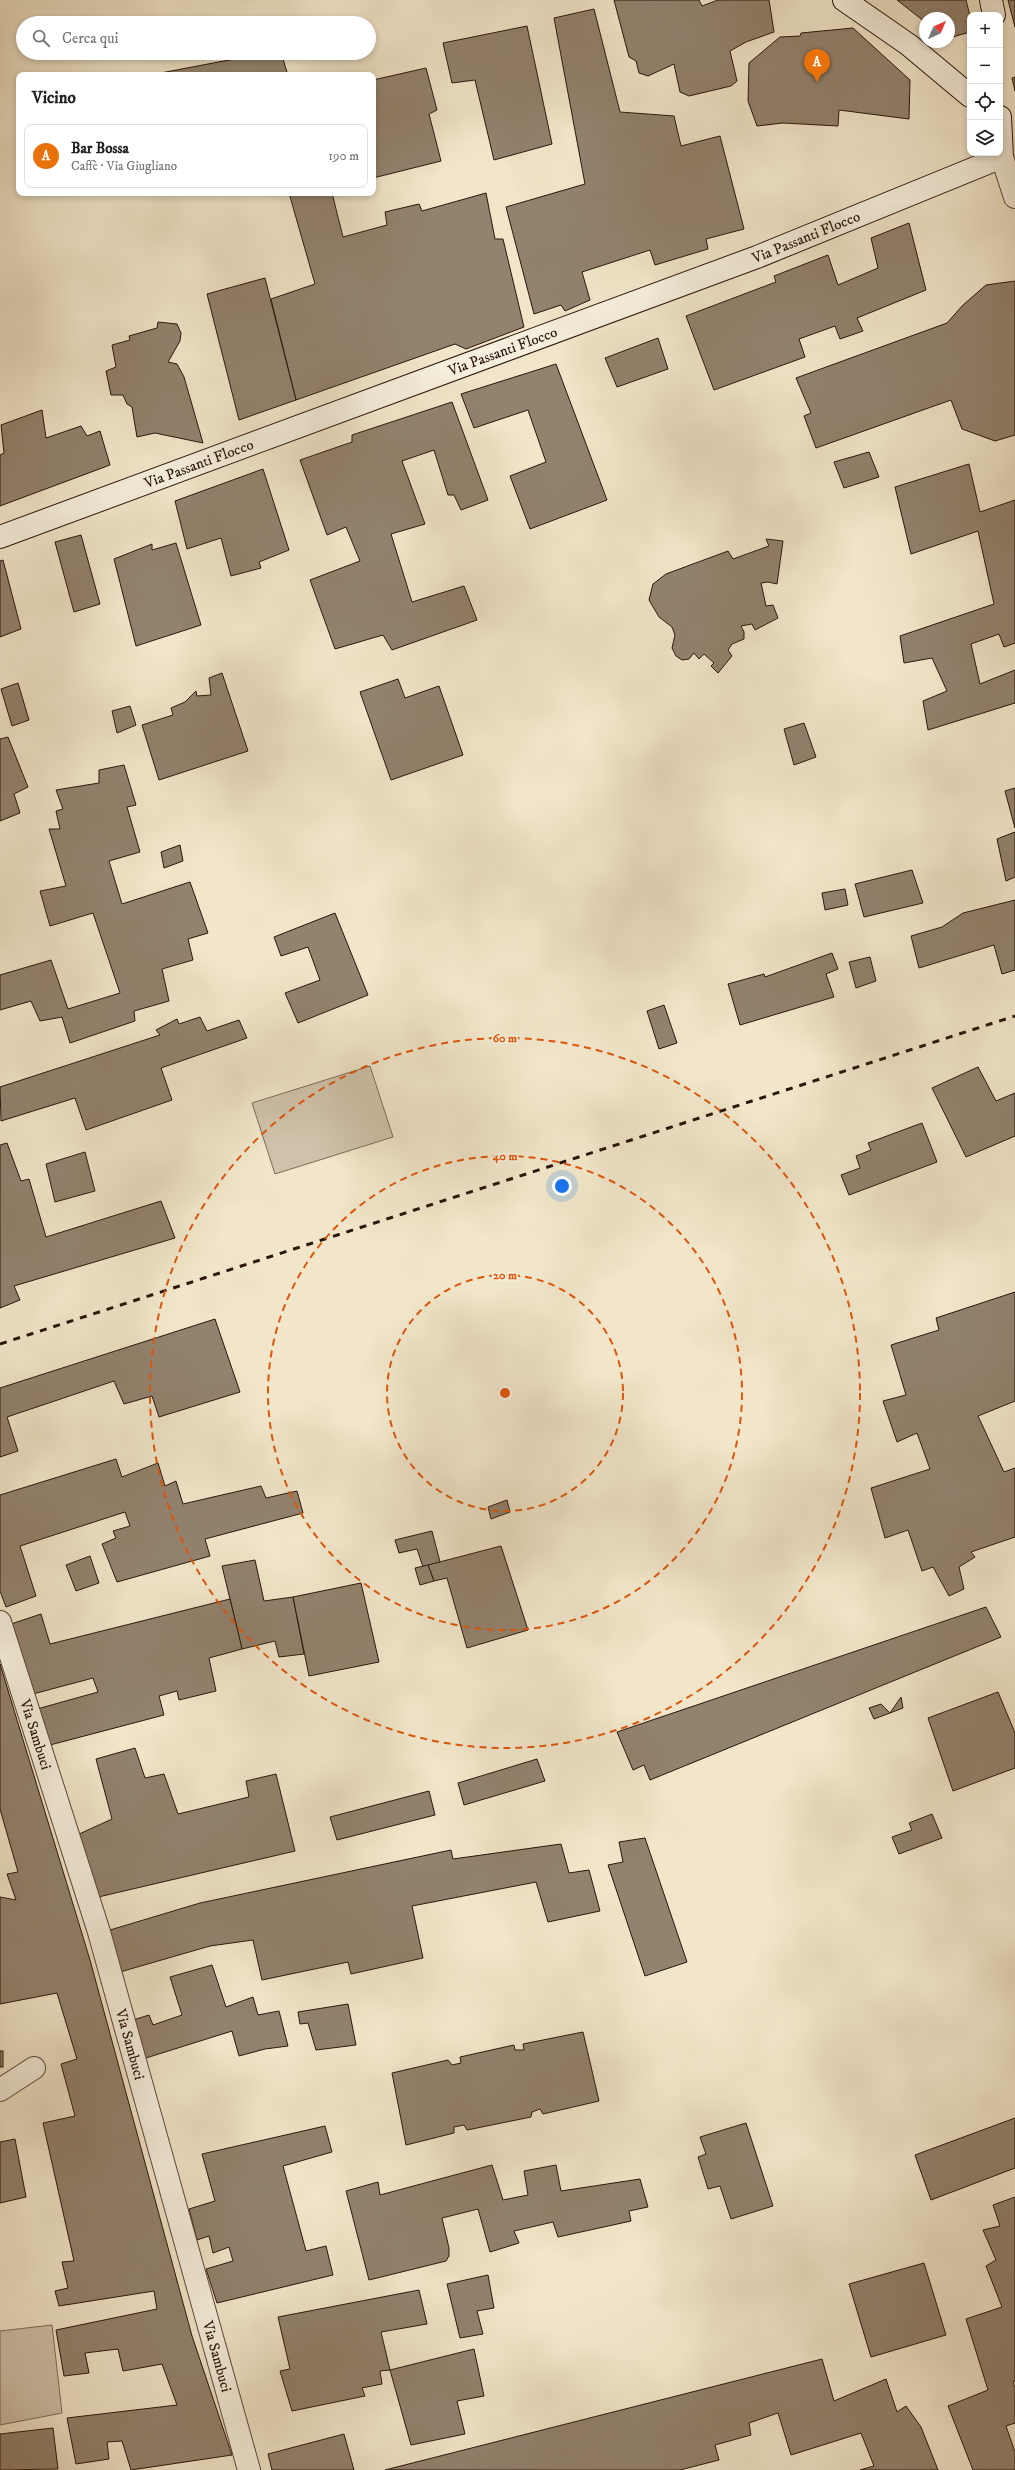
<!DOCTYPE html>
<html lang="it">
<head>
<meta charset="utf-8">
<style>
	:root { --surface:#fff; --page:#f2f2f2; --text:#222; --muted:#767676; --line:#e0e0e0; --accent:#1a73e8 }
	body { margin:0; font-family:"IM FELL DW Pica",serif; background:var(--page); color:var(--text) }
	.controls { position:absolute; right:12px; top:12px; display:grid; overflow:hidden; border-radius:8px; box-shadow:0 2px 6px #0003 }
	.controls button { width:36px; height:36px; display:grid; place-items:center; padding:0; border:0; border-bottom:1px solid var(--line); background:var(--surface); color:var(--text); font:20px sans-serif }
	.compass { position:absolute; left:919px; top:12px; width:36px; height:36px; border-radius:50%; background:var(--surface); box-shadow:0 2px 6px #0003; rotate:45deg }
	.you { position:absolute; left:562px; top:1186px; width:14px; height:14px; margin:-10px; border:3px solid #fff; border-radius:50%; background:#1a73e8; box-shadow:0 0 0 6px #1a73e833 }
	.badge { display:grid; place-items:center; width:26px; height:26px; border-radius:50%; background:var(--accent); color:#fff; font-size:13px; font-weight:700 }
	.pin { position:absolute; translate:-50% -33px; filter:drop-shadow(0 1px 2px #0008) }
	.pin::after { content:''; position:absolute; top:21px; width:14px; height:12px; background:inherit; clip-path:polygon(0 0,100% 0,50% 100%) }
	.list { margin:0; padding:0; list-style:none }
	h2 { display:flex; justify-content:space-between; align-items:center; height:52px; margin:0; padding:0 16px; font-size:17px }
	h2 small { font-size:13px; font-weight:400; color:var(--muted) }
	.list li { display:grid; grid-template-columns:26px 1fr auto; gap:12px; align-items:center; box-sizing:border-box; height:64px; margin:0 8px 8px; padding:0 8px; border:1px solid var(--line); border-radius:8px }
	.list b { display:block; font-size:15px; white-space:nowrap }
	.list p { margin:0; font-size:13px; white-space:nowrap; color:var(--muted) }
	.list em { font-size:13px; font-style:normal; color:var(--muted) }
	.icon { flex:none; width:22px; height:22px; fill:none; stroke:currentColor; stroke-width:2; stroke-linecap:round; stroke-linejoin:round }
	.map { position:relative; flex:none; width:1015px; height:2470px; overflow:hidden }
	.search { position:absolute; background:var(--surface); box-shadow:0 2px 6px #0003; left:16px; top:16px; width:360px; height:44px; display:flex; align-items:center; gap:10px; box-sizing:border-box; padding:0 14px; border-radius:22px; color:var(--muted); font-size:15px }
	.panel { position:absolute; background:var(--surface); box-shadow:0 2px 6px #0003; left:16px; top:72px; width:360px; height:124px; border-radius:8px }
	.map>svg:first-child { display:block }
</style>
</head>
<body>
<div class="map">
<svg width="1015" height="2470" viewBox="0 0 1015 2470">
	<rect width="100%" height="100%" fill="#f1e6ca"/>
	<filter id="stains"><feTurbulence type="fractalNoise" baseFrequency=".005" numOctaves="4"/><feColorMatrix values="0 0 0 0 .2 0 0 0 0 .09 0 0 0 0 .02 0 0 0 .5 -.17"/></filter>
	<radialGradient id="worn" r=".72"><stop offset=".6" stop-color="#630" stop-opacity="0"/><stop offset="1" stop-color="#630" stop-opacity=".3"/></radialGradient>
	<g fill="#cfc2aa" stroke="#7d6c5a">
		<path d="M370,1066L393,1137L275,1174L252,1103Z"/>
		<path d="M52,2325L62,2413L0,2425V2331Z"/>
	</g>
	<g fill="#92826e" stroke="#2b150b">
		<path d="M614,0H699L702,6L718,0H769L774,32L746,42L730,51L737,81L731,86L689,96L680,92L674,64L648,76L639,73L636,61L629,57Z"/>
		<path d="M897,0H966L970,16V32L949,38V18H925V22Z"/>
		<path d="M1008,0H1015V27Z"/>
		<path d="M594,9L620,112L674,116L681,146L720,136L744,229L706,239L708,249L655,265L650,250L582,272L590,300L565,311L561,305L534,314L506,207L585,184L554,18Z"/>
		<path d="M527,26L552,144L494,160L475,80L452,83L443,43Z"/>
		<path d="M853,28L910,80L909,119L839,110L838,126L783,123L757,126L748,101L749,63L780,37L800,36L801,33Z"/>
		<path d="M266,53H281L288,75H150Z"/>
		<path d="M426,68L437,110L429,114L441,161L373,178V80Z"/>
		<path d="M1015,77V91L1012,78Z"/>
		<path d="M289,193H332L343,237L387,225L385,212L419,204L422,211L486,193L495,239H503L524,327L466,349L455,344L296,400L271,299L315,284Z"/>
		<path d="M909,223L926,290L857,318L863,331L840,339L835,326L799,339L805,357L714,390L686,316L776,282L774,276L828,255L838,285L878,268L871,238Z"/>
		<path d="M265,278L296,400L239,420L207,294Z"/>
		<path d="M1015,281V435L995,441L962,429L951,400L816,448L804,416L811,413L796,378L947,323L963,305L986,285Z"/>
		<path d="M158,322L177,324L181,333L180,341L168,362L177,364L184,377L203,443L155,433L137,437L132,407L127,404L123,395H111L106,371L116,367L112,345L130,340L129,336L157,328Z"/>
		<path d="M658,338L668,369L617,387L605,358Z"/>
		<path d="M556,364L607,500L530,529L510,476L546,462L528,410L474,428L461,394Z"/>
		<path d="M452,402L488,500L461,510L454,495H448L434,450L402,461L425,524L391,534L412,602L464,586L477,620L392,650L383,635L335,649L310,580L360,561L346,527L327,535L300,460L352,442V435Z"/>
		<path d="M42,410L46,438L81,426L87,436L100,431L110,465L0,506V455L4,453L1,425Z"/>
		<path d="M869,452L879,477L844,488L834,462Z"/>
		<path d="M969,464L980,512L1015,500V643L1004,647L999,634L971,644L980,684L1015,670V703L928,730L923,701L947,691L932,658L904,663L900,636L994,604L978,531L911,554L895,487Z"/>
		<path d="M263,469L289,550L259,562L261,568L231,576L221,538L187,549L175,501Z"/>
		<path d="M81,535L100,604L74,612L55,542Z"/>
		<path d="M766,539L783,541L777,584L768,582L761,583L766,606L773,605L778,618L755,630L752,624L741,626L744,632V639L732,644L728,650L732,656L718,673L711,666L714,663L704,654L699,659L694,653L689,659L682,660L676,656L672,648L675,635L672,627L659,617L649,600L653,584L666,574L728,551L733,559L769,546Z"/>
		<path d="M176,543L201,625L136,646L114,559L152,544V550Z"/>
		<path d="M3,560L21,629L0,637V561Z"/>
		<path d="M222,673L248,751L159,780L142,725L173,715L171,708L185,702L196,691L197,696L211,695L209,678Z"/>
		<path d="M398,679L405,698L439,686L463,755L391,780L360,692Z"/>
		<path d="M18,683L29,720L12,726L1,689Z"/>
		<path d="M130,706L136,725L117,733L112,711Z"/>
		<path d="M804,723L816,757L794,765L784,729Z"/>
		<path d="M8,737L28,787L14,794L20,813L0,821V739Z"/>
		<path d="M124,765L136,805L127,807L140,852L109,861L122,904L190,882L208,933L188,939L193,960L162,969L169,1001L134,1011L135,1021L70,1043L62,1017L40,1021L31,1001L0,1010V975L51,960L68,1009L120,993L93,913L50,926L40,891L66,886L49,829H60L56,811L63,809L56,790L99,783V770Z"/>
		<path d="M1015,788V828L1005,791Z"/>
		<path d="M1015,832V877L1006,881L997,839Z"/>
		<path d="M180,845L183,861L164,868L161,852Z"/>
		<path d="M912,870L923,903L864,917L855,884Z"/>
		<path d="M845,889L848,905L825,910L822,893Z"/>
		<path d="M1015,900V970L1002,974L994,945L919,968L911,936L942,927L963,913Z"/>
		<path d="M335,913L368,995L298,1023L285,993L320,980L308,947L281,956L274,937Z"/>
		<path d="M832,953L838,969L826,974L834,997L740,1025L728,984L764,974L765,977Z"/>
		<path d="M870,957L876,981L856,988L849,962Z"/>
		<path d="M664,1005L677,1043L659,1049L647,1011Z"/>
		<path d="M200,1017L207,1031L239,1020L247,1038L161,1068L172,1100L86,1130L75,1098L1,1121L0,1087L160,1035L156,1030L177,1019L179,1024Z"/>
		<path d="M978,1067L996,1101L1015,1093V1136L966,1157L932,1088Z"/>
		<path d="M922,1123L937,1162L849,1195L841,1175L860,1168L856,1156L871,1150L868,1143Z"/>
		<path d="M7,1143L21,1181L29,1179L46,1237L161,1201L175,1238L14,1286L20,1300L0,1308V1145Z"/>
		<path d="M85,1152L95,1191L55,1202L46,1164Z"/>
		<path d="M1015,1292V1401L978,1416L1004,1472L1015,1468V1537L971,1552L975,1557L959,1567L964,1589L949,1596L933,1567L922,1571L908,1530L885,1538L871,1488L930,1469L917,1433L897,1442L883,1401L906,1395L891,1345L939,1330L936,1318Z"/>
		<path d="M215,1319L240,1392L159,1417L152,1396L124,1404L114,1381L7,1417L18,1451L0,1457V1388Z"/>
		<path d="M116,1459L122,1477L158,1463L165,1486L176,1481L183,1504L261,1486L266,1498L297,1491L303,1513L205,1539L210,1556L117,1582L102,1544L116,1538L113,1531L130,1526L125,1512L20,1546L36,1596L6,1607L0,1591V1495Z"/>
		<path d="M507,1500L510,1512L491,1519L488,1507Z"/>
		<path d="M432,1531L440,1562L423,1567L417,1549L399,1553L395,1540Z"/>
		<path d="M501,1546L528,1630L467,1648L447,1578L434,1581L428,1565Z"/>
		<path d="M90,1556L99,1583L76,1591L66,1565Z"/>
		<path d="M255,1560L264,1601L293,1597L304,1654L279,1657L275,1641L242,1649L222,1566Z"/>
		<path d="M428,1565L434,1581L420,1585L415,1568Z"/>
		<path d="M361,1583L379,1662L309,1676L293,1597Z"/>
		<path d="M230,1599L242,1649L209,1658L216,1691L179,1700L177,1691L159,1696L164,1715L50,1745L37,1709L98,1692L93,1678L33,1694L11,1624L41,1614L50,1644Z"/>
		<path d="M986,1607L1001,1637L650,1780L644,1765L633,1770L617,1732Z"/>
		<path d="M0,1664L90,1960L192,2336L232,2455L131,2470L122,2441L107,2442L109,2459L76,2464L67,2418L177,2405L162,2364L123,2371L118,2349L85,2353L89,2373L64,2376L56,2330L157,2309L154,2291L59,2306L55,2291L68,2288L62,2262L74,2261L43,2123L75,2116L61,2064L77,2059L57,1993L0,2004V1897L16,1900L7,1874L18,1872L0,1809Z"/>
		<path d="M998,1692L1015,1733V1768L953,1791L928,1718Z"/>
		<path d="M901,1697L903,1708L890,1713Z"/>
		<path d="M881,1704L890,1713L874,1719L869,1708Z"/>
		<path d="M135,1748L145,1778L164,1774L178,1814L249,1797L246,1781L276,1774L295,1851L94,1898L77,1835L112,1819L96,1759Z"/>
		<path d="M537,1759L545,1781L464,1805L458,1783Z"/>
		<path d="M429,1791L435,1815L337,1840L330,1817Z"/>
		<path d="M932,1814L942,1838L899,1854L892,1837L912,1830L909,1823Z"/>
		<path d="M645,1838L687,1962L645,1976L608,1865L623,1862L619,1842Z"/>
		<path d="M561,1844L569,1873L589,1870L600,1911L548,1922L536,1882L412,1906L423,1958L351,1974L348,1962L262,1980L253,1940L210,1946L120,1972L110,1930L200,1903L451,1850L453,1859Z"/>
		<path d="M212,1965L226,2007L253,1997L258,2015L279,2011L288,2046L265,2049L239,2056L232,2031L146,2058L133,2020L149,2015L153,2025L182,2015L170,1977Z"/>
		<path d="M348,2004L356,2045L316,2050L308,2023L300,2024L298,2012Z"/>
		<path d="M583,2032L599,2101L543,2114L540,2109L532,2112L531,2117L467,2130L464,2125L454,2127V2133L406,2145L392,2073L448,2060L452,2065L461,2063L460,2057L514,2045L515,2050H524L523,2044Z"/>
		<rect x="0" y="2051" width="3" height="16"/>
		<path d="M1015,2118V2168L931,2200L915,2155Z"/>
		<path d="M746,2123L773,2206L731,2219L720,2186L708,2189L698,2157L706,2154L700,2137Z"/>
		<path d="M325,2126L332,2152L283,2166L306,2251L326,2246L333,2275L217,2303L206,2269L233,2261L229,2247L213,2253L209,2236L197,2240L189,2209L215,2201L202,2154Z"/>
		<path d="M15,2139L26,2197L0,2203V2142Z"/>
		<path d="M492,2165L503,2200L528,2195L524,2171L556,2165L561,2191L640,2179L648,2207L629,2211L631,2221L558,2237L553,2222L514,2231L519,2243L490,2252L478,2209L442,2218L449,2248V2256L446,2261L369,2280L346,2191L378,2182L380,2195Z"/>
		<path d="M1015,2197V2381L1013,2382L1015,2388V2423L1006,2426L1015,2452V2470H973L948,2406L988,2390L966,2319L1002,2307L986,2266L996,2260L983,2230L1000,2226L993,2205Z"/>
		<path d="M924,2263L946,2335L871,2357L849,2284Z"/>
		<path d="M488,2275L494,2308L477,2311L483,2334L460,2338L447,2284Z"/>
		<path d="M419,2290L427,2324L381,2332L390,2370L380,2371L382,2384L362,2388L365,2396L292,2411L280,2371L290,2369L278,2317Z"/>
		<path d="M474,2349L484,2396L457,2401L465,2434L411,2445L390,2370Z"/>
		<path d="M822,2359L834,2401L886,2379L897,2412L906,2406L921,2427L938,2470H860L874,2466L861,2433L791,2455L778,2413L749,2423L751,2435L715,2445L719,2460L680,2470H385Z"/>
		<path d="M53,2428L58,2469L0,2470V2434Z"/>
		<path d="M344,2434L354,2470H272L268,2454Z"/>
	</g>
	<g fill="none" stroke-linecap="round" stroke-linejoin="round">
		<defs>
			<g id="street">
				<path d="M1002,157L1015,197"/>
				<path id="s1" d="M0,1622L99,1932L249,2470"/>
				<path d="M0,2090L34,2068"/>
			</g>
			<g id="secondary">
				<path d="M844,0L909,45L970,96"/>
				<path d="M991,0L994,15"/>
				<path id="s2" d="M0,537L757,257L1002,157L1000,117"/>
			</g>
		</defs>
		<use href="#street" stroke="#5c493b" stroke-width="24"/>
		<use href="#secondary" stroke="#2b150b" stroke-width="24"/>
		<use href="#street" stroke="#f6efdd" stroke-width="22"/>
		<use href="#secondary" stroke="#f6efdd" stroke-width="22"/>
		<path stroke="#2b150b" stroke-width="3" stroke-dasharray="7 7" stroke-linecap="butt" d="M0,1344L1015,1016"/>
	</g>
	<g fill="none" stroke="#df560c" stroke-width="2" stroke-dasharray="7 5">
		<circle cx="505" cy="1393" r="118"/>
		<circle cx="505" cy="1393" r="237"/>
		<circle cx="505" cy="1393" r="355"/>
	</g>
	<g text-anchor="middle" stroke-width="3.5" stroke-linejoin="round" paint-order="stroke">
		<g font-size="15" fill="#2b150b" stroke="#f6efdd">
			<text dy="5" stroke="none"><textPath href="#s2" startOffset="860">Via Passanti Flocco</textPath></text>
			<text dy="5" stroke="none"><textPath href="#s2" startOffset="536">Via Passanti Flocco</textPath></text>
			<text dy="5" stroke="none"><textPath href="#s2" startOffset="212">Via Passanti Flocco</textPath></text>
			<text dy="5" stroke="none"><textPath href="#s1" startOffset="118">Via Sambuci</textPath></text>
			<text dy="5" stroke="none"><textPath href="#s1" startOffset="442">Via Sambuci</textPath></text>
			<text dy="5" stroke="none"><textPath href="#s1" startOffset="766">Via Sambuci</textPath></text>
		</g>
	</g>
	<circle cx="505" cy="1393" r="6" fill="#df560c" stroke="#f6efdd" stroke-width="2"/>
	<g font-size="12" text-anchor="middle" font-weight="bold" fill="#df560c" stroke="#f6efdd" stroke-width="3.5" stroke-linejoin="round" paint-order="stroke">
		<text x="505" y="1042">60 m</text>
		<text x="505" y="1160">40 m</text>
		<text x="505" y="1279">20 m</text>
	</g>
	<rect width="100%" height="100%" filter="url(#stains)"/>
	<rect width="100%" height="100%" fill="url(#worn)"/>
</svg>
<div class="controls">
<button>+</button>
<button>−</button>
<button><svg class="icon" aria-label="locate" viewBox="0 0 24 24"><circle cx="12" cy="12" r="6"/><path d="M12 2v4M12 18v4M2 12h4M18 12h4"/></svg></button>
<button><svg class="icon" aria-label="layers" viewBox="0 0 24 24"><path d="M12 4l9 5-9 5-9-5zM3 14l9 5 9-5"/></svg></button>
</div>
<svg class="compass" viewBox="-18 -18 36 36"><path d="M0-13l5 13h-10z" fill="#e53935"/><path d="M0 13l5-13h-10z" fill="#767676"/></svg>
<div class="you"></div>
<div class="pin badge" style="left:817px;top:82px;background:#e8710a">A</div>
<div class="search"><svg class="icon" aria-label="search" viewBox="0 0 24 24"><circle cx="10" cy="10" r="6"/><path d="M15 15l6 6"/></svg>Cerca qui</div>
<section class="panel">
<h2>Vicino<small></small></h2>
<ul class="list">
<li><span class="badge" style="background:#e8710a">A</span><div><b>Bar Bossa</b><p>Caffè · Via Giugliano</p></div><em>190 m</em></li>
</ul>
</section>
</div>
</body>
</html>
